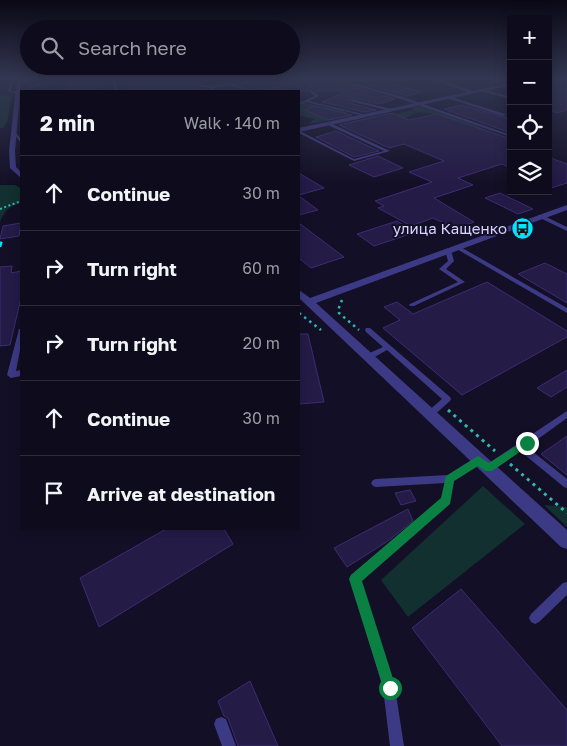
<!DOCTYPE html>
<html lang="en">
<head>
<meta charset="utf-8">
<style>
	:root { --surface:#0e0b1c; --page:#1c1929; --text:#f1f3f6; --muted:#9b9ba3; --line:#2e2b3b }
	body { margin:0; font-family:"Golos Text",sans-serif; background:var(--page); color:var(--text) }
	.controls { position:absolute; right:15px; top:15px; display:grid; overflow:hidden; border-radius:0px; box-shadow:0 2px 12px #0003 }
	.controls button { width:45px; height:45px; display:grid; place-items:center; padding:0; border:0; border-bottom:1px solid var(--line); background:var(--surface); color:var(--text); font:25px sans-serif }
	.stop { position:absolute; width:15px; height:15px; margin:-11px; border:4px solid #0b8043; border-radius:50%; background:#fff }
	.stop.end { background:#0b8043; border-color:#fff; box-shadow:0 1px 5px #0008 }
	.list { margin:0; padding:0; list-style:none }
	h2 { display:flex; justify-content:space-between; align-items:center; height:65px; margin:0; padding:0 20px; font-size:21px }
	h2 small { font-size:16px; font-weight:400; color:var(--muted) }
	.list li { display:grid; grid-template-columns:32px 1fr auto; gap:15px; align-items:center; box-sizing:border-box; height:75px; padding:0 20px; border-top:1px solid var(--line) }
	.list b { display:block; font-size:19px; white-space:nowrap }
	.list em { font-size:16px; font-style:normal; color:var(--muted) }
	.icon { flex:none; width:28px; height:28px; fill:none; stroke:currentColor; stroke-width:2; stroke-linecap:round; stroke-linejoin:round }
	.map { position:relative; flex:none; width:567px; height:746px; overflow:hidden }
	.search { position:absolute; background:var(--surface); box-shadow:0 2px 12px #0003; left:20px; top:20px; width:280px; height:55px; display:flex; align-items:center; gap:12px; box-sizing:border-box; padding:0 18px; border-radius:28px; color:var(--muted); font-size:19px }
	.panel { position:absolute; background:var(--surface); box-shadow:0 2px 12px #0003; left:20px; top:90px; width:280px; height:440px; border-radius:0px }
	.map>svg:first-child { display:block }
</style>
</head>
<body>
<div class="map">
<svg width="567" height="746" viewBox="0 0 567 746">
	<rect width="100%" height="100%" fill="#130f26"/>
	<g fill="#12302f">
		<path d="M0,95L11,97L8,119L3,128H0Z"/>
		<path d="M299,100H301L300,102L344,111L351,116L309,124L314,119L299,115Z"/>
		<path d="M424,106L476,125L488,131L481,133L431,114L419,112L402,119L363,121L413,110L411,107Z"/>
		<path d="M0,185H15L21,188V203C9,206 5,210 0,222Z"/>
		<path d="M483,486L525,524L408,617L381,580Z"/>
		<path d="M544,505L567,507V527Z"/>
	</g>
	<g fill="#241b47" stroke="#3b2d73">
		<path d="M73,80H103L97,91H65Z"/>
		<path d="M130,80H189L200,89L210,91H131Z"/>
		<path d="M287,80H342L346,83L325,84L323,86L325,88H357L395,99L379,104L350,97L348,100L350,103L376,110L364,112L322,102L348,91H316L310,87L307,88L308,91H270L284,88L286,85L282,82L259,89L251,87V85Z"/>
		<path d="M567,80V110L557,113L548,110V83Z"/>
		<path d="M382,82L422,92L407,96L368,85Z"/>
		<path d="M462,105L511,119V133L444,109Z"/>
		<path d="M315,106L352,115L328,120L305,110Z"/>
		<path d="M392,113L409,120L437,114L511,139V168L502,164L458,178L473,185L434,198L474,222L456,229L433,218L411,226L378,208L384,206L375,201L432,182L409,172L444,161L404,144L389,148L339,125Z"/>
		<path d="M336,131L379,151L354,157L316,137Z"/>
		<path d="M378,156L403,168L374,177L349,165Z"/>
		<path d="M548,157L567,164V183L548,189Z"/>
		<path d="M299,173L324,188L299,195Z"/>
		<path d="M500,193L533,209L518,214L485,198Z"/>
		<path d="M299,196L318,210L299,215Z"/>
		<path d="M397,221L416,232L374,246L357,234Z"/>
		<path d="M21,223L19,236L0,239L3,226Z"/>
		<path d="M299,223L344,257L311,268L299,258Z"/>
		<path d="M545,263L567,274V303L518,274Z"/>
		<path d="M12,266L11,273L21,271V298L10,345L0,346V267Z"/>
		<path d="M487,282L567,331V337L462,395L383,328L400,320L384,307L397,302L413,314Z"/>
		<path d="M299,334H308L324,402L299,404Z"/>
		<path d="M567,370V387L551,397L537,388Z"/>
		<path d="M567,436V475L541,454Z"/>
		<path d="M410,490L416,501L401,505L395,493Z"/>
		<path d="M408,509L413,521L388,541L347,567L334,548Z"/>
		<path d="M166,529H224L233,544L99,627L80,578Z"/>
		<path d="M461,589L567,710V746H502L412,628Z"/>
		<path d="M250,681L278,746H238L228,718L224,716L218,701Z"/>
	</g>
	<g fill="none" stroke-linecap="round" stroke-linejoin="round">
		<path stroke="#2fb8b0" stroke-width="2" stroke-dasharray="2 2.5" stroke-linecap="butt" d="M0,209L21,201"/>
		<g stroke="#2fb8b0" stroke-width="2.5" stroke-dasharray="2.5 4" stroke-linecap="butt">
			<path d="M342,300L338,310L339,313L359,330"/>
			<path d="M299,313L321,330"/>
		</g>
		<g stroke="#2fb8b0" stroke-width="3" stroke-dasharray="3 4.5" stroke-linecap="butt">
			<path d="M448,410L495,451"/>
			<path d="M510,464L567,513"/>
		</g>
		<g fill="#3d3a85" fill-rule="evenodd">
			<path d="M12,80L13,81L11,91L17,92L46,81L65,80L46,83L21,91L17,94L8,91L11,81Z"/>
			<path d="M112,80H114L117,91H115Z"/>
			<path d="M191,80C196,81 198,84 203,85C210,87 219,85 226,84L221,80H223L229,84L273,80L234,85L259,91L228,86L213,88L214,91H212L210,88L201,87Z"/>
			<path d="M548,80H552L548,81Z"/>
			<path d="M283,84L284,86L263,91H260Z"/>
			<path d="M357,84L403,97L511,135V137L401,99L356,86H325Z"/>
			<path d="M308,89H310L319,96L309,101L367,115L365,116L306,102L299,105V103L315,96Z"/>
			<path d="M481,89L511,97V99L481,91Z"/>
			<path d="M448,96L505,114L506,115L503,116L447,98Z"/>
			<path d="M351,99L391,109L392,110L390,111L350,101Z"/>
			<path d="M326,122H328L390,151L354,161L299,133V131H300L354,159L384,151L326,124Z"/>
			<path d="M13,132H15L21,139V142H20Z"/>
			<path d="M538,215H542L567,227V231L538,217Z"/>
			<path d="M457,245L567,308V313L455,248V246Z"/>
			<path d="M448,248L451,250L454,261L446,269L465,282L414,306H410L409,305L410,304L458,282L439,269L448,261L445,250Z"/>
			<path d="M366,328H370L450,397L451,399L450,401L433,416H427L426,414L427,412L442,399L387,350L371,359H365L364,357L365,355L383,347L366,332L365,330Z"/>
			<path d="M19,329H21V345L16,371L21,370V376L11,378L7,375Z"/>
			<path d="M567,411V418L527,447L567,479V488L564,487L520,451L492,471L489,472L486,471L484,468L486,465Z"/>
			<path d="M478,456L481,457L482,460L481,463L454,481L449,504L361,581L395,688L404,746H390L383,688L350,579L351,575L442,499L445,483L376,487L373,486L371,483L373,480L376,479L448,475Z"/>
			<path d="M567,582V595L539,622L535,624L531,622L529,618L531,614L563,583Z"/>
			<path d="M221,717L226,719L236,746H222L214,724L216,719Z"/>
		</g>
		<g fill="#3d3a85" fill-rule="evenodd">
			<path d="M17,80H21L15,151L16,167L21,172V178L10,168L9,151Z"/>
			<path d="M434,80H440L473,91L511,83V85L299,132V128L467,92Z"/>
			<path d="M567,205V210L316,303L567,530V549L561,547L299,298V290L310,298Z"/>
		</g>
		<path stroke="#00e5ff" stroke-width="2.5" stroke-dasharray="5.5 4.5" stroke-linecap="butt" d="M0,247L2,240"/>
	</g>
	<linearGradient id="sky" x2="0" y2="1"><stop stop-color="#0a0815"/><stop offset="0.43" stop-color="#333752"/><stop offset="1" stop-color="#333752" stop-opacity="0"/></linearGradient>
	<rect width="567" height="184" fill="url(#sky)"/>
	<path fill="#0b8043" d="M527,439L530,440V445L492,471H485L478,466L454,481L450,504L362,581L396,688L394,693L390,695L385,693L349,579L351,575L441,498L446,476L478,456L489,463Z"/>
	<defs>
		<symbol id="bus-disc" viewBox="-11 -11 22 22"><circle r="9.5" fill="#00e5ff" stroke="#130f26"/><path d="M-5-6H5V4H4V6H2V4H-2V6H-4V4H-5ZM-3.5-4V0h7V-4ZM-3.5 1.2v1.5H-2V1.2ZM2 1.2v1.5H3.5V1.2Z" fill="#111"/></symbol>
	</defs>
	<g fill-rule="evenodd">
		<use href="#bus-disc" x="510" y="216" width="25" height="25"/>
	</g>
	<g text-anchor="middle" stroke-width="4" stroke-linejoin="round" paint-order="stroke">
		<g font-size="15" fill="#d9d4ff" stroke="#130f26" text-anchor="end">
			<text x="507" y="234">улица Кащенко</text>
		</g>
	</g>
</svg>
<div class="controls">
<button>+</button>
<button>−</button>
<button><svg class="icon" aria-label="locate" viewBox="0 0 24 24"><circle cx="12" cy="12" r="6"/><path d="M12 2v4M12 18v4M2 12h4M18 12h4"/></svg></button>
<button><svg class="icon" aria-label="layers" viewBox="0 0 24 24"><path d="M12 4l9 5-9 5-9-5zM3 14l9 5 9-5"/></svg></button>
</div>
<div class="stop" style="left:390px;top:688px"></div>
<div class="stop end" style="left:527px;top:443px"></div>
<div class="search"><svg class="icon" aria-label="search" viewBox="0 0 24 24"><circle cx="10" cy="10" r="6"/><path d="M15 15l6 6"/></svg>Search here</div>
<section class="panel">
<h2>2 min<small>Walk · 140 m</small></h2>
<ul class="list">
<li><svg class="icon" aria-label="ahead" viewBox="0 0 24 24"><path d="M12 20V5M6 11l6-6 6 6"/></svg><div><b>Continue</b></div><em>30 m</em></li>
<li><svg class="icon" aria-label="right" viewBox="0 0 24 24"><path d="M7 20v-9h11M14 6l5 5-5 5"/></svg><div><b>Turn right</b></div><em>60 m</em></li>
<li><svg class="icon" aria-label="right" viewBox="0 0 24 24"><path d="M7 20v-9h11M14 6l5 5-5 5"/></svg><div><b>Turn right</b></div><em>20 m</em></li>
<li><svg class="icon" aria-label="ahead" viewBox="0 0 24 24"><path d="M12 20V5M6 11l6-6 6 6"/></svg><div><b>Continue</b></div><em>30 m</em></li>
<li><svg class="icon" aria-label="arrive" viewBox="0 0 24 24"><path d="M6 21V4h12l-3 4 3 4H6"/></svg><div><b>Arrive at destination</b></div></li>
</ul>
</section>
</div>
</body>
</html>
